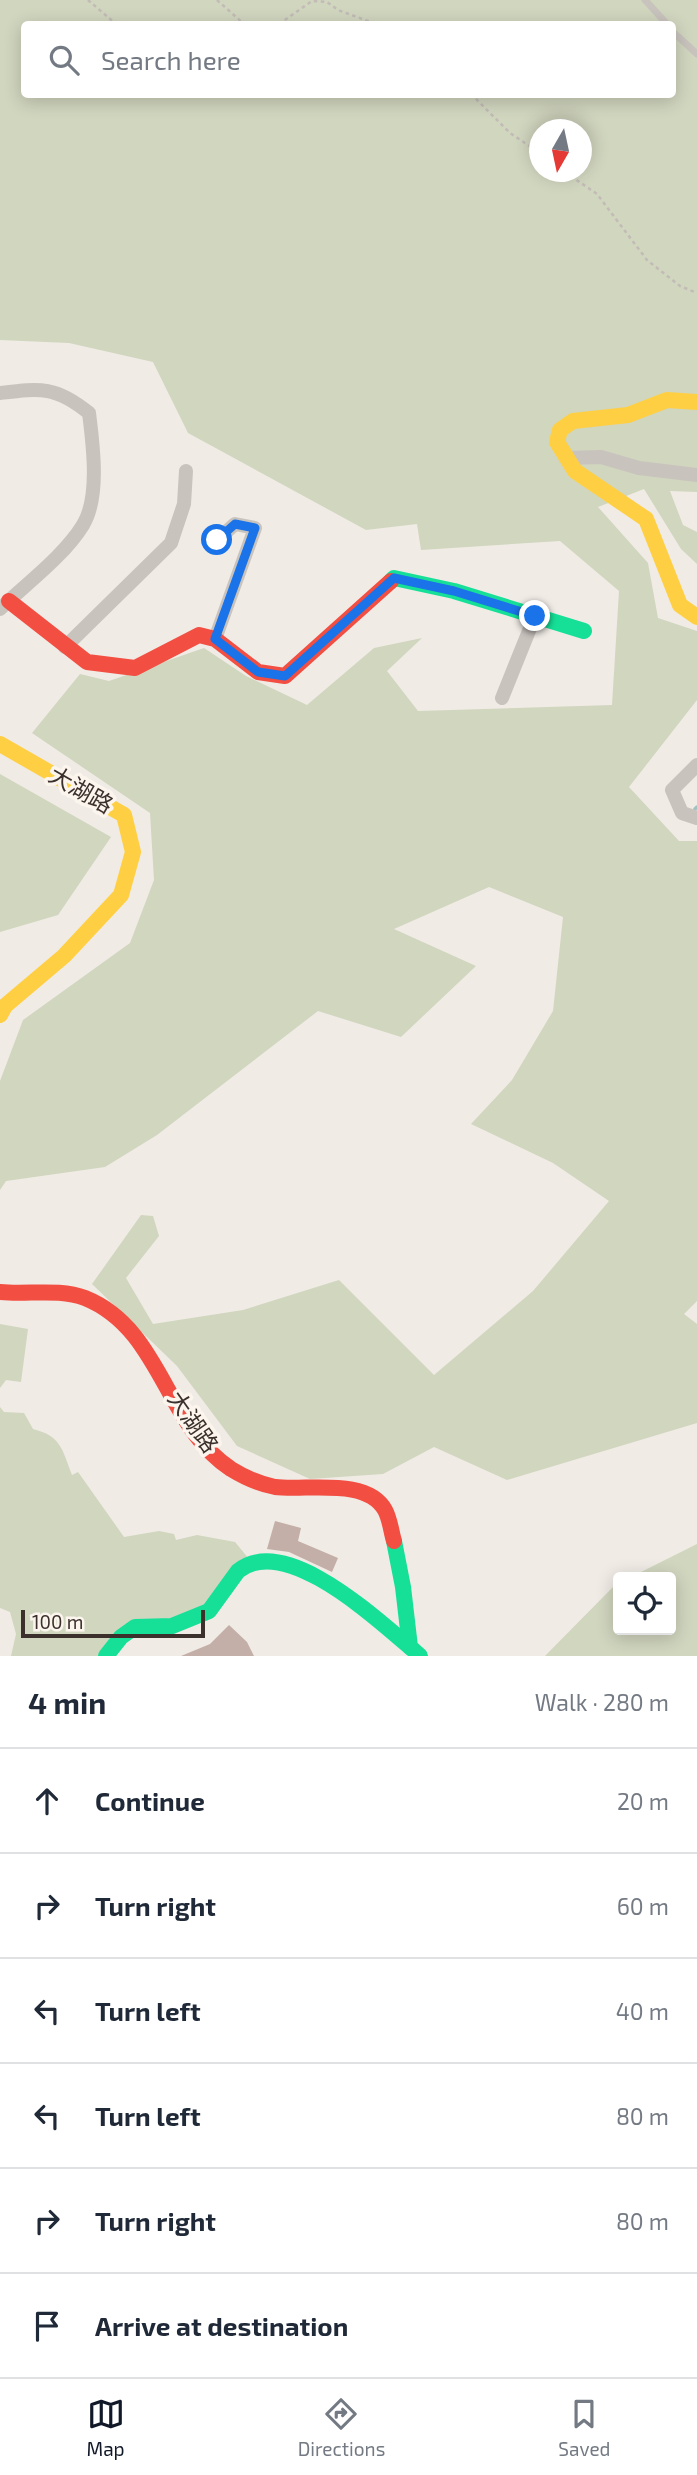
<!DOCTYPE html>
<html lang="en">
<head>
<meta charset="utf-8">
<style>
	:root { --surface:#fff; --page:#f2f2f3; --text:#1f2937; --muted:#747a83; --line:#e0e1e3; --accent:#111827 }
	body { margin:0; font-family:"Exo 2","Noto Sans TC",sans-serif; background:var(--page); color:var(--text) }
	.controls { position:absolute; right:21px; bottom:21px; display:grid; overflow:hidden; border-radius:7px; box-shadow:0 4px 18px #0003 }
	.controls button { width:63px; height:63px; display:grid; place-items:center; padding:0; border:0; border-bottom:2px solid var(--line); background:var(--surface); color:var(--text); font:35px sans-serif }
	.compass { position:absolute; left:529px; top:119px; width:63px; height:63px; border-radius:50%; background:var(--surface); box-shadow:0 4px 18px #0003; rotate:189deg }
	.scale { position:absolute; left:21px; bottom:18px; width:184px; box-sizing:border-box; padding-left:7px; border:4px solid #3b302b; border-top:0; font-size:19px; line-height:24px; white-space:nowrap; color:#3b302b; -webkit-text-stroke:5px #fbf5ee; paint-order:stroke }
	.stop { position:absolute; width:21px; height:21px; margin:-16px; border:5px solid #1a73e8; border-radius:50%; background:#fff }
	.stop.end { background:#1a73e8; border-color:#fff; box-shadow:0 2px 7px #0008 }
	.list { margin:0; padding:0; list-style:none }
	h2 { display:flex; justify-content:space-between; align-items:center; height:91px; margin:0; padding:0 28px; font-size:30px }
	h2 small { font-size:23px; font-weight:400; color:var(--muted) }
	.list li { display:grid; grid-template-columns:46px 1fr auto; gap:21px; align-items:center; box-sizing:border-box; height:105px; padding:0 28px; border-top:2px solid var(--line) }
	.list b { display:block; font-size:26px; white-space:nowrap }
	.list em { font-size:23px; font-style:normal; color:var(--muted) }
	.icon { flex:none; width:38px; height:38px; fill:none; stroke:currentColor; stroke-width:2; stroke-linecap:round; stroke-linejoin:round }
	.map { position:relative; flex:none; width:697px; height:1656px; overflow:hidden }
	.search { position:absolute; background:var(--surface); box-shadow:0 4px 18px #0003; left:21px; right:21px; top:21px; height:77px; display:flex; align-items:center; gap:18px; box-sizing:border-box; padding:0 24px; border-radius:7px; color:var(--muted); font-size:26px }
	.sheet { height:721px; background:var(--surface) }
	nav { display:flex; justify-content:space-around; align-items:center; box-sizing:border-box; height:98px; border-top:2px solid var(--line); background:var(--surface); font-size:19px; color:var(--muted) }
	nav a { display:grid; justify-items:center; gap:4px }
	nav .on { color:var(--accent) }
	.map>svg:first-child { display:block }
</style>
</head>
<body>
<div class="map">
<svg width="697" height="1656" viewBox="0 0 697 1656">
	<rect width="100%" height="100%" fill="#f0ebe5"/>
	<g fill="#d1d6bf" fill-rule="evenodd">
		<path d="M0,0H697V492L670,491L683,525L697,532V564L681,549L644,489L598,507L648,563L658,618L697,631V700L629,787L679,841H697V1301L684,1314L697,1324V1423L507,1480L434,1447L383,1474L310,1479L237,1446L177,1366L92,1284L141,1215L153,1216L159,1236L126,1278L153,1324L243,1310L339,1280L434,1375L533,1291L609,1201L553,1163L471,1124L512,1080L553,1011L563,917L489,887L394,929L476,966L401,1037L318,1011L157,1135L105,1167L6,1181L0,1190V1081L23,1020L130,943L154,880L150,813L32,733L80,674L109,681L204,648L246,676L307,705L374,648L422,638L387,671L418,711L612,705L619,591L560,541L421,550L417,524L366,530L188,433L153,362L69,343L0,340ZM24,24H672V94H24ZM540,130H582V172H540Z"/>
		<path d="M0,774L111,837L58,915L0,932Z"/>
		<path d="M0,1324L28,1329L21,1382L6,1380L0,1388Z"/>
		<path d="M0,1407L4,1412L24,1413L33,1429C61,1436 62,1449 72,1475L78,1472L124,1537L159,1531L174,1534L176,1540L197,1535L235,1542L249,1559L205,1610L191,1618L139,1620L103,1656H11L16,1634L10,1612L0,1608Z"/>
		<path d="M697,1544V1656H545L613,1587L618,1584V1630H671V1577H631Z"/>
	</g>
	<g fill="none" stroke-linecap="round" stroke-linejoin="round">
		<path stroke="#a1c2c1" stroke-width="3.5" d="M695,809L697,807"/>
	</g>
	<g fill="#c3afa7">
		<path d="M275,1521L301,1528L298,1541L338,1558L332,1572L289,1552L267,1549Z"/>
		<path d="M229,1625L247,1642L254,1656H181L210,1644Z"/>
	</g>
	<g fill="none" stroke-linecap="round" stroke-linejoin="round">
		<g stroke="#c2bbb6" stroke-width="2.5" stroke-dasharray="3.5 3.5" stroke-linecap="butt">
			<path d="M88,0L116,24"/>
			<path d="M217,0L244,24"/>
			<path d="M279,24L312,1L327,2L338,10L376,24"/>
			<path d="M471,94L510,133L540,153"/>
			<path d="M565,172L597,194L647,260L680,286L697,293"/>
		</g>
		<g stroke="#c9c3be" stroke-width="7">
			<path d="M645,0L667,24"/>
			<path d="M672,31L697,54"/>
		</g>
		<g stroke="#c9c3be" stroke-width="14">
			<path d="M0,393C41,388 56,386 89,413C93,445 100,497 83,525C64,556 26,584 0,609"/>
			<path d="M566,458L601,457L639,468L697,475"/>
			<path d="M215,639L255,528L235,524L217,540"/>
			<path d="M65,647L171,543L184,504L186,471"/>
			<path d="M502,698L535,616"/>
			<path d="M697,765L672,790L682,813L697,818"/>
		</g>
		<g stroke="#16e098" stroke-width="16">
			<path d="M391,581L394,578L454,591L584,631"/>
			<path d="M394,1541L403,1587L410,1647L420,1656"/>
			<path d="M106,1656L121,1637L135,1627L172,1626L209,1611L238,1571C285,1533 375,1618 410,1647"/>
		</g>
		<g stroke="#ffcf43" stroke-width="16">
			<path d="M697,402L667,400L628,415L573,421L560,430L557,442L575,471L646,519L680,605L697,617"/>
			<path d="M0,744L124,815L133,852L121,895L64,956L5,1006L0,1015"/>
		</g>
		<g stroke="#f24e42" stroke-width="16">
			<path d="M9,601L87,662L135,668L199,635L215,639L258,672L285,676L391,581"/>
			<path d="M0,1292C27,1295 59,1288 85,1298C162,1329 165,1426 231,1469C244,1477 259,1484 275,1487C306,1491 367,1477 385,1510C390,1519 391,1531 394,1541"/>
		</g>
	</g>
	<g fill="none" stroke-linecap="round" stroke-linejoin="round">
		<path stroke="#1a73e8" stroke-width="9" d="M217,540L235,524L255,528L215,639L258,672L285,676L394,578L454,591L535,616"/>
	</g>
	<g text-anchor="middle" stroke-width="7" stroke-linejoin="round" paint-order="stroke">
		<g font-size="23" fill="#3b302b" stroke="#fbf5ee">
			<text transform="translate(81 790) rotate(30)" y="8">大湖路</text>
			<text transform="translate(193 1422) rotate(55)" y="8">大湖路</text>
		</g>
	</g>
</svg>
<div class="controls">
<button><svg class="icon" aria-label="locate" viewBox="0 0 24 24"><circle cx="12" cy="12" r="6"/><path d="M12 2v4M12 18v4M2 12h4M18 12h4"/></svg></button>
</div>
<svg class="compass" viewBox="-18 -18 36 36"><path d="M0-13l5 13h-10z" fill="#e53935"/><path d="M0 13l5-13h-10z" fill="#747a83"/></svg>
<div class="scale">100 m</div>
<div class="stop" style="left:217px;top:540px"></div>
<div class="stop end" style="left:535px;top:616px"></div>
<div class="search"><svg class="icon" aria-label="search" viewBox="0 0 24 24"><circle cx="10" cy="10" r="6"/><path d="M15 15l6 6"/></svg>Search here</div>
</div>
<section class="sheet">
<h2>4 min<small>Walk · 280 m</small></h2>
<ul class="list">
<li><svg class="icon" aria-label="ahead" viewBox="0 0 24 24"><path d="M12 20V5M6 11l6-6 6 6"/></svg><div><b>Continue</b></div><em>20 m</em></li>
<li><svg class="icon" aria-label="right" viewBox="0 0 24 24"><path d="M7 20v-9h11M14 6l5 5-5 5"/></svg><div><b>Turn right</b></div><em>60 m</em></li>
<li><svg class="icon" aria-label="left" viewBox="0 0 24 24"><path d="M17 20v-9H6M10 6l-5 5 5 5"/></svg><div><b>Turn left</b></div><em>40 m</em></li>
<li><svg class="icon" aria-label="left" viewBox="0 0 24 24"><path d="M17 20v-9H6M10 6l-5 5 5 5"/></svg><div><b>Turn left</b></div><em>80 m</em></li>
<li><svg class="icon" aria-label="right" viewBox="0 0 24 24"><path d="M7 20v-9h11M14 6l5 5-5 5"/></svg><div><b>Turn right</b></div><em>80 m</em></li>
<li><svg class="icon" aria-label="arrive" viewBox="0 0 24 24"><path d="M6 21V4h12l-3 4 3 4H6"/></svg><div><b>Arrive at destination</b></div></li>
</ul>
</section>
<nav>
<a class="on"><svg class="icon" aria-label="map" viewBox="0 0 24 24"><path d="M3 6l6-2 6 2 6-2v14l-6 2-6-2-6 2zM9 4v14M15 6v14"/></svg>Map</a>
<a><svg class="icon" aria-label="directions" viewBox="0 0 24 24"><path d="M12 3l9 9-9 9-9-9zM9 14v-3h6M13 9l2 2-2 2"/></svg>Directions</a>
<a><svg class="icon" aria-label="saved" viewBox="0 0 24 24"><path d="M7 4h10v16l-5-4-5 4z"/></svg>Saved</a>
</nav>
</body>
</html>
